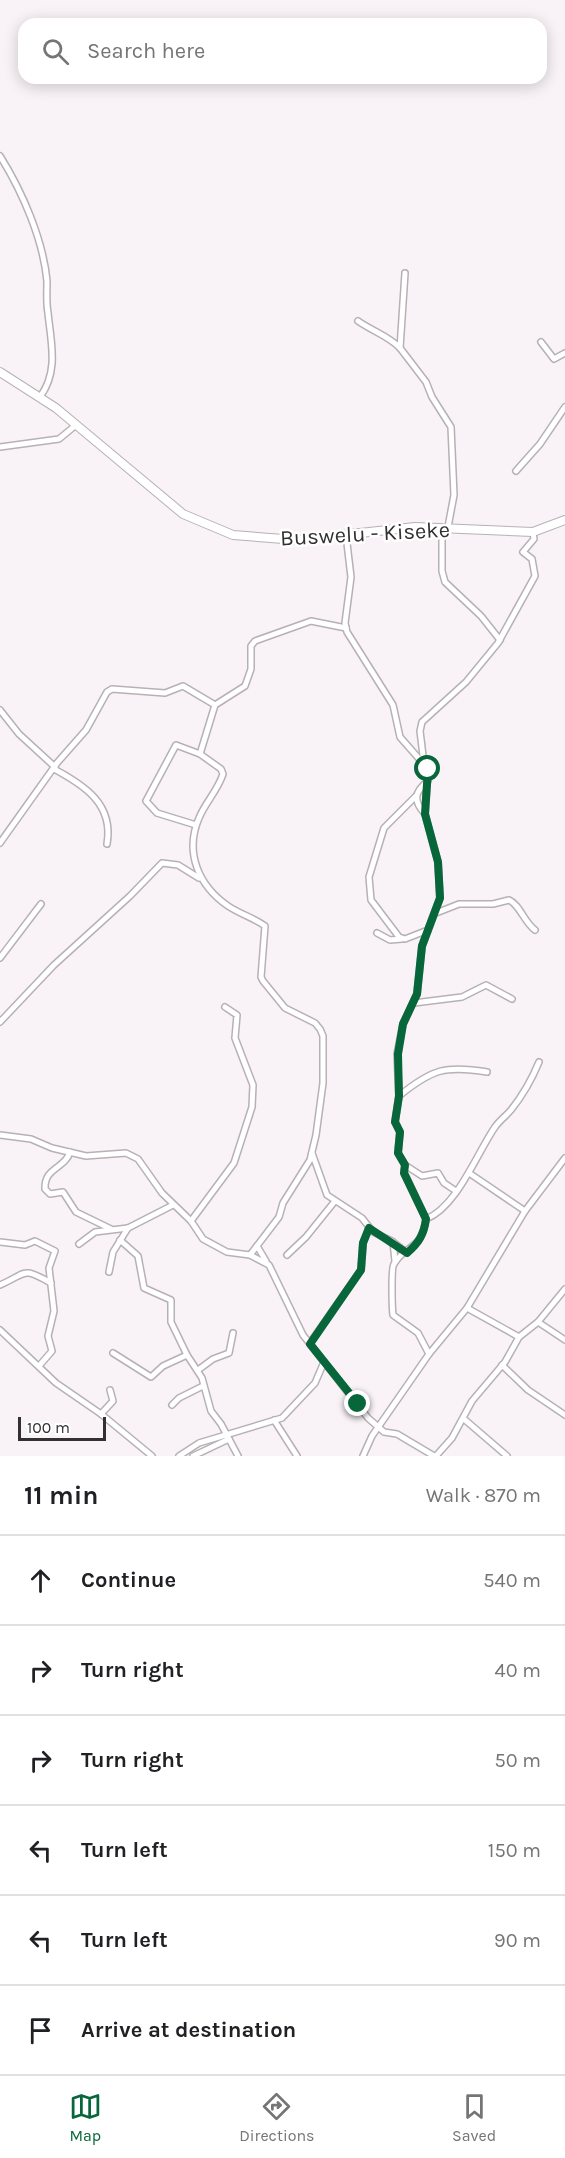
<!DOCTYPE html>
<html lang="en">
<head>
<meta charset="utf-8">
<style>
	:root { --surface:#fff; --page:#f6f6f6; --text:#202124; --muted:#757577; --line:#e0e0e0; --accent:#07663a }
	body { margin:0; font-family:Karla,sans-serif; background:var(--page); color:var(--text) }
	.scale { position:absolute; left:18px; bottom:15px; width:88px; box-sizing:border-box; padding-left:6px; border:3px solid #323031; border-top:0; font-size:16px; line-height:21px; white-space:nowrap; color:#323031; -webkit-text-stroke:4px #fff; paint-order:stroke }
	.stop { position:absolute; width:18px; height:18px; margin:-14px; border:4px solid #07663a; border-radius:50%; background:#fff }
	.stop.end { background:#07663a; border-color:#fff; box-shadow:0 2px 6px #0008 }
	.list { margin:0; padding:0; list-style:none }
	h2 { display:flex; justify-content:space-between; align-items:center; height:78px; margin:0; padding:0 24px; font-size:26px }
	h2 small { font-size:20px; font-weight:400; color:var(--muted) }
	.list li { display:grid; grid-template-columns:39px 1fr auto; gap:18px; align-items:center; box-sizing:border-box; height:90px; padding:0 24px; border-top:2px solid var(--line) }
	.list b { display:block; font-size:22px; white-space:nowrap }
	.list em { font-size:20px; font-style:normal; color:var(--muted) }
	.icon { flex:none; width:33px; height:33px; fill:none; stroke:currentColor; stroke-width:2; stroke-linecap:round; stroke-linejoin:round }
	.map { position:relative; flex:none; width:565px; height:1456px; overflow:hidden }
	.search { position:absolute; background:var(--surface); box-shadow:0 3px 15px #0003; left:18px; right:18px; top:18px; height:66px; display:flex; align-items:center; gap:15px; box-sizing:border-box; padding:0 21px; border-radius:18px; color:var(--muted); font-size:22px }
	.sheet { height:618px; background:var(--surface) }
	nav { display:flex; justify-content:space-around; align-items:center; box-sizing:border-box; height:84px; border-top:2px solid var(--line); background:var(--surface); font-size:16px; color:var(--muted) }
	nav a { display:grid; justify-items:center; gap:3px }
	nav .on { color:var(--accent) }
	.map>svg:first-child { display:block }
</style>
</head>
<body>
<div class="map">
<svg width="565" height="1456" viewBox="0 0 565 1456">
	<rect width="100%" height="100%" fill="#f9f3f7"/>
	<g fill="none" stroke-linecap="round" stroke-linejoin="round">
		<defs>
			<g id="minor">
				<path d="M0,156C22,191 43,239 47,281C47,292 46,302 48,313C51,343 59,371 40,397"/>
				<path d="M405,273L400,348L426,382L432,397L451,427L454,495L448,527"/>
				<path d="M358,321C372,331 389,336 400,348"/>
				<path d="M541,342L554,359L565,353"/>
				<path d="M0,447L59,439L76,425"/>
				<path d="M516,471L540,444L565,407"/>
				<path d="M442,528V571L445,582L481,616L500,640"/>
				<path d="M346,535L351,577L345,623L347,632L393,705L400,737L428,769L425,814L438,862L440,898L422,946L417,994L403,1024L397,1054L399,1096L395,1122L400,1132L398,1153L405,1165L404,1173L426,1219C421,1252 406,1243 394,1264C391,1268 392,1307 393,1315L418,1333L429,1354L372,1436L363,1456"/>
				<path d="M215,705L200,754L221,769L223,774C218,790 205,803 199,818C184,853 199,886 228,906C240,914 254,918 265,926L261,977L263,981L285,1008L315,1023L320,1029L323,1036V1083L316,1135L310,1160L283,1203L279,1217L250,1255"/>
				<path d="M0,710L19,734L55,767"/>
				<path d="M424,764L420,731L422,722L466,682L498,643L535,576L532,559L523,552L534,539L533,532"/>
				<path d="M54,769C84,785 114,804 107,844"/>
				<path d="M416,796L384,828L369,877L371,900L399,937L405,939L428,930"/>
				<path d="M425,814C413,801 414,792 428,781"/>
				<path d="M196,825L157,813L146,801L176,745L200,754"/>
				<path d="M0,843L57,763L86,730L107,692L112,689L165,693L183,686L215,705L245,686L251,669V646L255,641L311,621L346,628"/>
				<path d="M436,913L459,904H493L509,900C520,905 524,922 535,930"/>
				<path d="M377,933L390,940L402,939"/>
				<path d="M0,958L41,904"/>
				<path d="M414,1003L462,997L486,985L512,999"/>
				<path d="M0,1022L54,965L130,896L162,863L178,865L199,878"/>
				<path d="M399,1096C432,1069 446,1065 487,1072"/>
				<path d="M0,1135L31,1139L52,1148L86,1156L126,1153L138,1159L162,1193L191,1221L203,1239L227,1252L250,1255L269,1265L303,1335L368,1418L384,1432L397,1434L434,1456"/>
				<path d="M70,1152C65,1169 44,1167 45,1189L50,1194L63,1192L76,1212L111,1229"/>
				<path d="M312,1153L327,1195L362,1218L373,1232L392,1241L407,1253"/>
				<path d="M405,1165L422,1176L438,1173L444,1183L456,1191"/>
				<path d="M469,1173L525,1211"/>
				<path d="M426,1219C457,1207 477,1153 495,1127C500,1120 506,1116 511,1110C523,1095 532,1079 539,1062"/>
				<path d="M191,1221L234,1163L252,1107L253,1085L235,1038L237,1015L225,1007"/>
				<path d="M120,1240L138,1256L144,1288L171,1300V1322L187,1355L202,1378L211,1411L221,1424L238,1456"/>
				<path d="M0,1242L25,1245L35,1241L55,1251L49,1268L54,1311L48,1336L52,1351L39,1366"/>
				<path d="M393,1242L395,1261"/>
				<path d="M79,1244L95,1232L128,1228L173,1205"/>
				<path d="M257,1246L266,1261"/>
				<path d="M287,1255L306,1237L335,1201"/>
				<path d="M109,1272L113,1252L128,1228"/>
				<path d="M0,1285C28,1273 21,1266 51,1283"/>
				<path d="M467,1308L519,1337"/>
				<path d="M538,1322L565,1340"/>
				<path d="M0,1330L56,1383L101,1414L152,1456"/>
				<path d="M310,1343L361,1270L363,1243L369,1228"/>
				<path d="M113,1353L151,1377L163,1366L187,1355"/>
				<path d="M429,1354L467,1308L525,1211L565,1158"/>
				<path d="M502,1365L528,1390L565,1415"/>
				<path d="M198,1370L213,1359L229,1353L233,1333"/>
				<path d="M172,1405L179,1398L203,1386"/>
				<path d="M101,1414L113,1401L110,1390"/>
				<path d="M464,1419L507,1456"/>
				<path d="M274,1420L297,1456"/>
				<path d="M179,1456L199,1443L282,1418L315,1383L324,1362"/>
				<path d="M193,1456L229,1439"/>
				<path d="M436,1456L452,1438L472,1401L505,1362L519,1337L538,1322L565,1289"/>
			</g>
			<path id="secondary" d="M0,372L56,408L183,514L233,535L296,540L415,527L533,532L565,520"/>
		</defs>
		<use href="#minor" stroke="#b7b1b5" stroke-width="8"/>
		<use href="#secondary" stroke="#b7b1b5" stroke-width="10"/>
		<use href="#minor" stroke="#fff" stroke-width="5"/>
		<use href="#secondary" stroke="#fff" stroke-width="8"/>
	</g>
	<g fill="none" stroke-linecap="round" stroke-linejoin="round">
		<path stroke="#07663a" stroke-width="8" d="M358,1404L310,1344L361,1270L363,1243L369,1228L407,1253C419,1243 424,1234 426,1219L404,1173L405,1165L398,1153L400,1132L395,1122L399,1096L398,1054L403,1024L417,994L422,946L440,898L438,862L425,814L428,769"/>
	</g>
	<g text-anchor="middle" stroke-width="5" stroke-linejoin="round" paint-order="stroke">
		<g font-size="22" fill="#323031" stroke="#fff">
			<text transform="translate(365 533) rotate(-3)" y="8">Buswelu - Kiseke</text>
		</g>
	</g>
</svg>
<div class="scale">100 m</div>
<div class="stop" style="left:428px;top:769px"></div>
<div class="stop end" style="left:358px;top:1404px"></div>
<div class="search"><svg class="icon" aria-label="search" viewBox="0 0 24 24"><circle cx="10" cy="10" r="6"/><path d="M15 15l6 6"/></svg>Search here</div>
</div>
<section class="sheet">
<h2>11 min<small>Walk · 870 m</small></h2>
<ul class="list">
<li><svg class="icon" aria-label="ahead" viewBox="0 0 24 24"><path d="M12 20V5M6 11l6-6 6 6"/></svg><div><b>Continue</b></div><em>540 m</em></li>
<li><svg class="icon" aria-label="right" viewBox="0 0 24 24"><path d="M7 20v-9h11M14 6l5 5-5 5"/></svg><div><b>Turn right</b></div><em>40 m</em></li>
<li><svg class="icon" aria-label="right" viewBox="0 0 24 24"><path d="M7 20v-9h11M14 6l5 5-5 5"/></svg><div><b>Turn right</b></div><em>50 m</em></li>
<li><svg class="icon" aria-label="left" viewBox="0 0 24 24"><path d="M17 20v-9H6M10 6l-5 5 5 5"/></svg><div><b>Turn left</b></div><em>150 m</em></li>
<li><svg class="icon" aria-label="left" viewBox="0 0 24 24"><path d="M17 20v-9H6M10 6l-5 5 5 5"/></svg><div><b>Turn left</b></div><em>90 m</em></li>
<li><svg class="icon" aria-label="arrive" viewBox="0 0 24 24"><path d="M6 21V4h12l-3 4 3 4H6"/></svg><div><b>Arrive at destination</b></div></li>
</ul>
</section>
<nav>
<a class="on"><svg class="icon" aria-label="map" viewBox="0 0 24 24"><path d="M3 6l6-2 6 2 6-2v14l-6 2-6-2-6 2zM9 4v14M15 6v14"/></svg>Map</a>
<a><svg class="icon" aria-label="directions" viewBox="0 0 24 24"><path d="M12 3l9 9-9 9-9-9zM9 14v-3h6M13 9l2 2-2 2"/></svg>Directions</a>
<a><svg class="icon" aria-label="saved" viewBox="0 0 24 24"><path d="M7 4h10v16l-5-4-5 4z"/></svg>Saved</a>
</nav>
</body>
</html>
